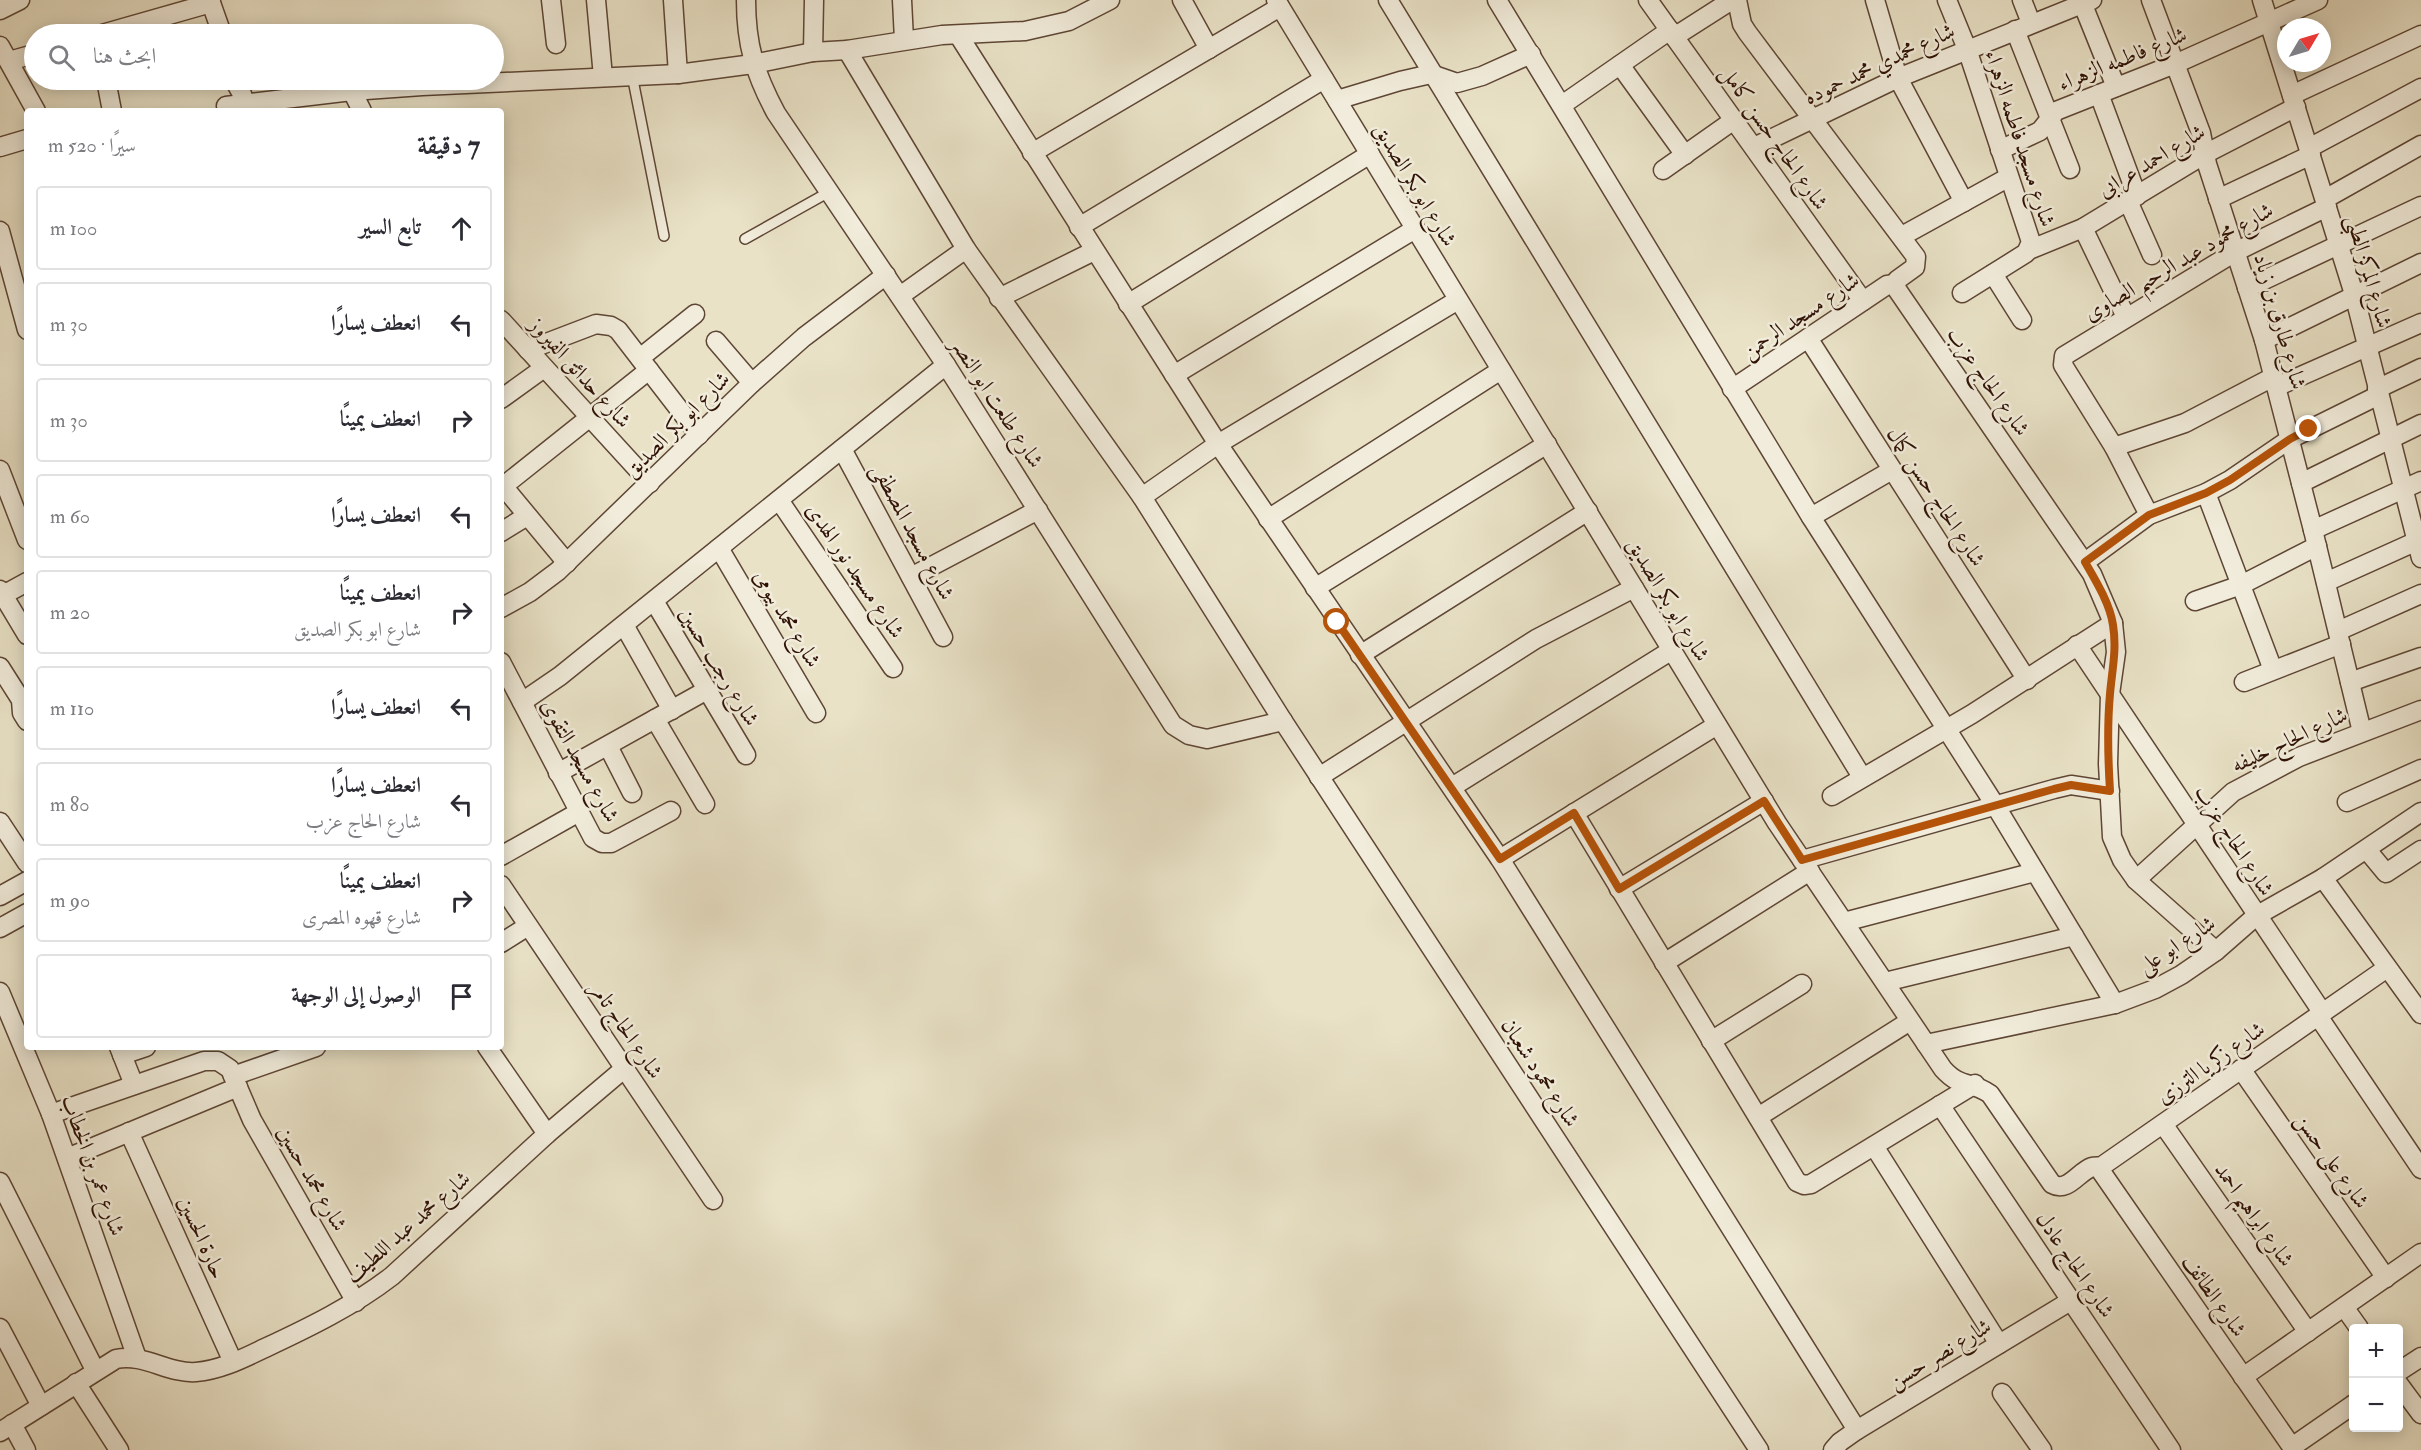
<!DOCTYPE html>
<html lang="ar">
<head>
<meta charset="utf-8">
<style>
	:root { --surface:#fff; --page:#f7f7f7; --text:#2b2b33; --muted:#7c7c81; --line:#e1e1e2 }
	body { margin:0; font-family:"IM FELL Double Pica",Amiri,serif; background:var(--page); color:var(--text); direction:rtl }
	.controls { position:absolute; right:18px; bottom:18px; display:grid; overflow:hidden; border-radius:6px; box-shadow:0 3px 15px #0003 }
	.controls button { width:54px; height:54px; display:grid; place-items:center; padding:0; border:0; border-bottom:2px solid var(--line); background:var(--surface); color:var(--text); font:30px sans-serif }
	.compass { position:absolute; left:2277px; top:18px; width:54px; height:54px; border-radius:50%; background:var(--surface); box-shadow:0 3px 15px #0003; rotate:52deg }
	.stop { position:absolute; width:18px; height:18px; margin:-14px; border:4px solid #b45309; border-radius:50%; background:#fff }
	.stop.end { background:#b45309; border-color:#fff; box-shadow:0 2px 6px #0008 }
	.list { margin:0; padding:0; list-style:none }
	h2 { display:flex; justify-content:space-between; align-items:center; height:78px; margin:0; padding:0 24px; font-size:26px }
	h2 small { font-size:20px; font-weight:400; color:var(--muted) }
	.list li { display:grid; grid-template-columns:39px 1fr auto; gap:18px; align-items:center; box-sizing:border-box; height:84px; margin:0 12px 12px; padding:0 12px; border:2px solid var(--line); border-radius:6px }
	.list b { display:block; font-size:22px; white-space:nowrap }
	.list p { margin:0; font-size:20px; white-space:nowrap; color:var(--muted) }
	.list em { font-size:20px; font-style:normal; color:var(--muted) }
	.icon { flex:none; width:33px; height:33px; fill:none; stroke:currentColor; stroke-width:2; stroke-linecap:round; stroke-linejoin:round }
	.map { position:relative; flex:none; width:2421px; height:1450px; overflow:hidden; direction:ltr }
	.search { position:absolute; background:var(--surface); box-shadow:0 3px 15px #0003; left:24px; top:24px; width:480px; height:66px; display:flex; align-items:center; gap:15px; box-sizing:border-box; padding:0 21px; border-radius:33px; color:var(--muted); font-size:22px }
	.panel { position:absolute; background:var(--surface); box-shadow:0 3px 15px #0003; left:24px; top:108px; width:480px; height:942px; border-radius:6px; direction:rtl }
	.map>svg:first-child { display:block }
</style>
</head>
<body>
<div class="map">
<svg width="2421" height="1450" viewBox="0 0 2421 1450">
	<rect width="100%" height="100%" fill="#e9e2c7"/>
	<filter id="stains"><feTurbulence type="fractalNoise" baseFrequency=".00333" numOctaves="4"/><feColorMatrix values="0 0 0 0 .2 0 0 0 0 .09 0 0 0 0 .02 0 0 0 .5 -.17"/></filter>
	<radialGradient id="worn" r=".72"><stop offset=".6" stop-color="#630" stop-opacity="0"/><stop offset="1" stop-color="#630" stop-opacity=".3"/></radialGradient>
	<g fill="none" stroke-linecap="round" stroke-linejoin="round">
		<defs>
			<g id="service">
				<path d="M632,75L664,236"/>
				<path d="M745,239L829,192"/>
			</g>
			<g id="minor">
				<path d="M210,0L222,34"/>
				<path d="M551,0L556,44"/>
				<path d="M596,0L603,77"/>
				<path d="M673,0L678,74"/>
				<path d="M746,0C746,45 755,74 776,113L946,365L1173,725L1189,735L1207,739L1283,721"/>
				<path d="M902,0L904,40"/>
				<path d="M1182,0L1209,49"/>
				<path d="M1276,0L1777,823L1943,1069C1961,1089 1970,1080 1990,1094L2052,1184C2068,1193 2078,1172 2092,1167C2095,1166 2099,1167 2102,1166L2387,968"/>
				<path d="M1388,0L1862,777"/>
				<path d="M1497,0L1811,517L1995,805L2115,1004"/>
				<path d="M1648,0L1863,301"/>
				<path d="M1737,0L1742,24L1747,32L1916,257L1915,267L1897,280L1896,288L2092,574L2113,623L2116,652L2110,694L2108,764L2112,837L2122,860L2136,880L2216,951"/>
				<path d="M1875,0L1898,78L1964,202"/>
				<path d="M1947,0L1967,49L2031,242L2026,253L1962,293"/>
				<path d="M2022,0L2031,23"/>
				<path d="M2081,0L2116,87"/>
				<path d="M2151,0L2201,133L2207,164L2264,340L2313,530L2362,732"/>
				<path d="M2262,0L2354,294L2421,558"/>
				<path d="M0,10L20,0"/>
				<path d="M2015,30L2070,169"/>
				<path d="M102,34L211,3"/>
				<path d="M959,36L1218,444L1500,859L1857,1430"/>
				<path d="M1674,37L1732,0"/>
				<path d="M0,46L36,111"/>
				<path d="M847,50L966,249L1142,497L1283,721L1759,1450"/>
				<path d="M813,52L814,0"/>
				<path d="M9,61L34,54"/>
				<path d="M1620,65L1685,155"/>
				<path d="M106,80L112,111"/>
				<path d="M234,80L242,94L247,111"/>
				<path d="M352,91L362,111"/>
				<path d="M2099,94L2137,196"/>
				<path d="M2292,95L2421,35"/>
				<path d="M1337,100L1400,81L1431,74L1457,83L1482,76L1531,54"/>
				<path d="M1562,105L1670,30"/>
				<path d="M226,106L352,91L422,86L678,74L753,64L813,52L847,50L942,35L1025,31L1069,21L1110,0"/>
				<path d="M0,147L27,139"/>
				<path d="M1754,147L1898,78L2092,0"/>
				<path d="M2309,148L2421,88"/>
				<path d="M2000,150L2040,131L2056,111L2175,64L2318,0"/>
				<path d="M1032,153L1280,7"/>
				<path d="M1663,170L1734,120"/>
				<path d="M2218,199L2311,155"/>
				<path d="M2325,199L2421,145"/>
				<path d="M2128,201L2152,255"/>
				<path d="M1079,227L1324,79"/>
				<path d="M2083,228L2126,317"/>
				<path d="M0,231L27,330"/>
				<path d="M1902,236L2009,177"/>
				<path d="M2029,250L2083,228L2205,154L2296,107"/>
				<path d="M1993,274L2022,320"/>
				<path d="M2247,288L2421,206"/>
				<path d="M900,296L966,249"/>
				<path d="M999,298L1094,251"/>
				<path d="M1128,304L1370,154"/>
				<path d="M501,320L650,483"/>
				<path d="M1808,338L2027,680"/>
				<path d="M2264,340L2421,263"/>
				<path d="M716,341L752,383"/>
				<path d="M528,350L596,324L611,326L618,330L699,435"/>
				<path d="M640,358L695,314"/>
				<path d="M1174,375L1415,229"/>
				<path d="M2276,387L2421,323"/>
				<path d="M1732,389L1887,285L1895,284"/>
				<path d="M2377,389L2421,368"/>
				<path d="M501,399L544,368"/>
				<path d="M2114,447L2185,423L2273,377"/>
				<path d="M842,449L943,637"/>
				<path d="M0,470L27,540"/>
				<path d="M2301,483L2421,424"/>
				<path d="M503,486L567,563"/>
				<path d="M501,488L649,370"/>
				<path d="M2206,493L2273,670"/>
				<path d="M1142,497L1218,444L1458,300"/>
				<path d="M779,500L893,668"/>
				<path d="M2149,515L2114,447L2063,365L2064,356L2235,252L2327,207"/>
				<path d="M1811,517L1892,470"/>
				<path d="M1268,519L1501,370"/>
				<path d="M2313,530L2421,481"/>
				<path d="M501,532L527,516"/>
				<path d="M719,548L816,713"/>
				<path d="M2085,562L2149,515L2206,493L2230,480L2290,439L2379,395"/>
				<path d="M911,577L1038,510"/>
				<path d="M2326,582L2417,541"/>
				<path d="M1315,588L1547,444"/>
				<path d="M0,590L27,635"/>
				<path d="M3,595L27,582"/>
				<path d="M654,601L746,755"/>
				<path d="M2195,601L2241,585L2317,546"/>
				<path d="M501,608L530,592L558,571L752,383L804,337L886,275"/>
				<path d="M624,625L672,710"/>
				<path d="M2338,631L2421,594"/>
				<path d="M2077,645L2322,1012"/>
				<path d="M1360,655L1588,511"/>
				<path d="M501,662L593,838L602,843H611L671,811"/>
				<path d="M0,667L21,700L22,713L27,721"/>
				<path d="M2244,682L2341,644"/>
				<path d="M2350,682L2421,657"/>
				<path d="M522,702L560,676L946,365"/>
				<path d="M655,719L705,804"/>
				<path d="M608,746L632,793"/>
				<path d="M558,773L707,690"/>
				<path d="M1319,777L1536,639L1634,588"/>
				<path d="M1452,787L1672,650"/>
				<path d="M1832,796L1972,714L2113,623"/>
				<path d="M2347,802L2421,769"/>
				<path d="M1574,813L1797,1182L1804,1185L1811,1184L1975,1084"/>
				<path d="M0,822L27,863"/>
				<path d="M2367,850L2386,873L2421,850"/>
				<path d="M501,856L579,812"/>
				<path d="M1500,859L1717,725"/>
				<path d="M1802,860L2054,789L2071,785L2110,791"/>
				<path d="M2323,878L2421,1014"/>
				<path d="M2136,880L2233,792L2299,757L2421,710"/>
				<path d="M501,885L713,1200"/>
				<path d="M1619,889L1764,801"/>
				<path d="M0,896L27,881"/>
				<path d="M1844,922L2035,872"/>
				<path d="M0,928L27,913"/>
				<path d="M501,943L528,926"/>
				<path d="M1664,963L1810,871"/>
				<path d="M1885,982L2074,936"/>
				<path d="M0,992L51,1114L137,1358"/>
				<path d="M2318,1016L2421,1169"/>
				<path d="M1711,1041L1802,984"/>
				<path d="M1926,1044L2115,1004L2155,989L2181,975L2216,951L2256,916L2323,878L2421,812"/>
				<path d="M119,1047L134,1085"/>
				<path d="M487,1047L547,1134"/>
				<path d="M122,1055L146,1047"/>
				<path d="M2241,1069L2386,1278"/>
				<path d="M233,1076L316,1047"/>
				<path d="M1940,1105L2171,1450"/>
				<path d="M51,1114L204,1061H218L230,1069L252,1120L356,1302"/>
				<path d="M1758,1117L1910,1021"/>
				<path d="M2163,1124L2308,1332"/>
				<path d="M129,1132L233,1362"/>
				<path d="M1874,1146L1999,1344"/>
				<path d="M67,1158L238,1087"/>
				<path d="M2098,1167L2294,1450"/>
				<path d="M0,1182L95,1370"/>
				<path d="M2344,1307L2359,1328"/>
				<path d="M0,1328L41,1406"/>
				<path d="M2398,1372L2421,1357"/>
				<path d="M2243,1377L2421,1253"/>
				<path d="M76,1383L119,1450"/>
				<path d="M2398,1383L2421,1414"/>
				<path d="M2002,1393L2042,1450"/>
				<path d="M12,1424L26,1450"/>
				<path d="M0,1432L116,1359C144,1353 168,1374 196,1372C221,1370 244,1358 265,1348C310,1327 353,1306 392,1276L547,1134L625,1068"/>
				<path d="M2292,1447L2354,1404"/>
				<path d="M1833,1450L1840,1442L1857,1430L2072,1300"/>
			</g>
		</defs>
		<use href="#service" stroke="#5e4635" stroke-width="12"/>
		<use href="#minor" stroke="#5e4635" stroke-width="21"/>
		<use href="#service" stroke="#f1ecdb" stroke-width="9"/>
		<use href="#minor" stroke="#f1ecdb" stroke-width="18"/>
	</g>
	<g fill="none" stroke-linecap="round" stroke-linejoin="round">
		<path stroke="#b45309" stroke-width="8" d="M1337,622L1500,859L1574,813L1619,889L1764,801L1802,860L2054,789L2071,785L2110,791C2108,759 2107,726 2110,694C2112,670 2117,650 2113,625C2110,604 2096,581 2085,562L2149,515L2206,493L2230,480L2290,439L2309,429"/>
	</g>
	<g text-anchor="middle" stroke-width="5" stroke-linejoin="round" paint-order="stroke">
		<g font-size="22" fill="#2f1204" stroke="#f1ecdb">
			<text transform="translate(2122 58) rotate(-22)" y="8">شارع فاطمه الزهراء</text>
			<text transform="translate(1879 63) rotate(-25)" y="8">شارع محمدي محمد حموده</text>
			<text transform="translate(1775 137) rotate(55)" y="8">شارع الحاج حسن كامل</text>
			<text transform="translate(2021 138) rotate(72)" y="8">شارع مسجد فاطمه الزهراء</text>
			<text transform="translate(2151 160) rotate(-31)" y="8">شارع احمد عرابى</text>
			<text transform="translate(1416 184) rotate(59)" y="8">شارع ابو بكر الصديق</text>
			<text transform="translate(2178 261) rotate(-30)" y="8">شارع محمود عبد الرحيم الصاوى</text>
			<text transform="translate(2370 271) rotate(74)" y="8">شارع المركز الطبى</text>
			<text transform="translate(1800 315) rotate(-34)" y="8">شارع مسجد الرحمن</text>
			<text transform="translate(2281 321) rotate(74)" y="8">شارع طارق بن زياد</text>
			<text transform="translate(581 372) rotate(48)" y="8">شارع حدائق الفيروز</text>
			<text transform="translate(1989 381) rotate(55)" y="8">شارع الحاج عزب</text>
			<text transform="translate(998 402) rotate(57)" y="8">شارع طلعت ابو النصر</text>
			<text transform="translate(676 424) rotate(-45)" y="8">شارع ابو بكر الصديق</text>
			<text transform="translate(1937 496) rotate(57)" y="8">شارع الحاج حسن كمال</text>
			<text transform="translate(914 531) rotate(62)" y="8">شارع مسجد المصطفى</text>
			<text transform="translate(856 570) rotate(56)" y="8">شارع مسجد نور الهدى</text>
			<text transform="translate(1669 599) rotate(59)" y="8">شارع ابو بكر الصديق</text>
			<text transform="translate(788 618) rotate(59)" y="8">شارع محمد بيومى</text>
			<text transform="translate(720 666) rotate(59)" y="8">شارع رجب حسين</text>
			<text transform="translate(2289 739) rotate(-25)" y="8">شارع الحاج خليفه</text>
			<text transform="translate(581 760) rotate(61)" y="8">شارع مسجد التقوى</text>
			<text transform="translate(2235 840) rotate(57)" y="8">شارع الحاج عزب</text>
			<text transform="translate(2176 944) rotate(-33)" y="8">شارع ابو على</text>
			<text transform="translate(627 1029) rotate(56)" y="8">شارع الحاج تامر</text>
			<text transform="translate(2210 1062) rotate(-35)" y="8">شارع زكريا الترزى</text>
			<text transform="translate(1541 1072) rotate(57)" y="8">شارع محمود شعبان</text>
			<text transform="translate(2333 1160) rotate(55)" y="8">شارع على حسن</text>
			<text transform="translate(94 1165) rotate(70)" y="8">شارع عمر بن الخطاب</text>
			<text transform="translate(313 1178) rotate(60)" y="8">شارع محمد حسين</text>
			<text transform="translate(2255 1214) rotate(55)" y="8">شارع ابراهيم احمد</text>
			<text transform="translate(407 1226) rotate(-41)" y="8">شارع محمد عبد اللطيف</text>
			<text transform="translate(203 1237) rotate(66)" y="8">حارة الحسين</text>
			<text transform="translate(2076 1264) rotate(56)" y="8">شارع الحاج عادل</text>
			<text transform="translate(2215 1295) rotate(55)" y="8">شارع الطائف</text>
			<text transform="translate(1939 1353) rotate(-31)" y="8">شارع نصر حسن</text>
		</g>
	</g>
	<rect width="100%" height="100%" filter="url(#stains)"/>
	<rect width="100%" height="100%" fill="url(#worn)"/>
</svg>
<div class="controls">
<button>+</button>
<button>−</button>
</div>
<svg class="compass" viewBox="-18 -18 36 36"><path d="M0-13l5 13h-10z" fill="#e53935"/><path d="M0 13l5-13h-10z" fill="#7c7c81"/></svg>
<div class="stop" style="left:1337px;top:622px"></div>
<div class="stop end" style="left:2309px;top:429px"></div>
<div class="search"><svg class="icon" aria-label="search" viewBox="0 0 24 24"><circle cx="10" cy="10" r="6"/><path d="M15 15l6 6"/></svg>ابحث هنا</div>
<section class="panel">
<h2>7 دقيقة<small>سيرًا · 520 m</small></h2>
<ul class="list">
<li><svg class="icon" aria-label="ahead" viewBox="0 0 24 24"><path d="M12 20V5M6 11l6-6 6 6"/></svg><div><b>تابع السير</b></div><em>100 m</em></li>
<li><svg class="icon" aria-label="left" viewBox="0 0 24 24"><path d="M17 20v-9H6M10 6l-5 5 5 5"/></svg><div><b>انعطف يسارًا</b></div><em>30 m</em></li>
<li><svg class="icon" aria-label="right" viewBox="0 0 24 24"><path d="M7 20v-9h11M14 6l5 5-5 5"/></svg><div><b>انعطف يمينًا</b></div><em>30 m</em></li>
<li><svg class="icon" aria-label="left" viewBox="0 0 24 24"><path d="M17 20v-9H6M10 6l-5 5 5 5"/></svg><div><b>انعطف يسارًا</b></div><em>60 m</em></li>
<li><svg class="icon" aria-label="right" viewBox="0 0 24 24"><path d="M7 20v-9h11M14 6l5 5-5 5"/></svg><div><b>انعطف يمينًا</b><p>شارع ابو بكر الصديق</p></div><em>20 m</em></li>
<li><svg class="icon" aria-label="left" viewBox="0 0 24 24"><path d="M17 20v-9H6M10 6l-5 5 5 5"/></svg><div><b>انعطف يسارًا</b></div><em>110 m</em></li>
<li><svg class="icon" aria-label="left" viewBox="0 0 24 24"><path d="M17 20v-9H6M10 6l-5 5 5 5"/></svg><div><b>انعطف يسارًا</b><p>شارع الحاج عزب</p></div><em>80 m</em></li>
<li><svg class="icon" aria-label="right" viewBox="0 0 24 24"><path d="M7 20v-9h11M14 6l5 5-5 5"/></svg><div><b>انعطف يمينًا</b><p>شارع قهوه المصرى</p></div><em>90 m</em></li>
<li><svg class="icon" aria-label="arrive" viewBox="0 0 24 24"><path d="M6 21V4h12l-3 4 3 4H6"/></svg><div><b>الوصول إلى الوجهة</b></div></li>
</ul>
</section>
</div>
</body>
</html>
